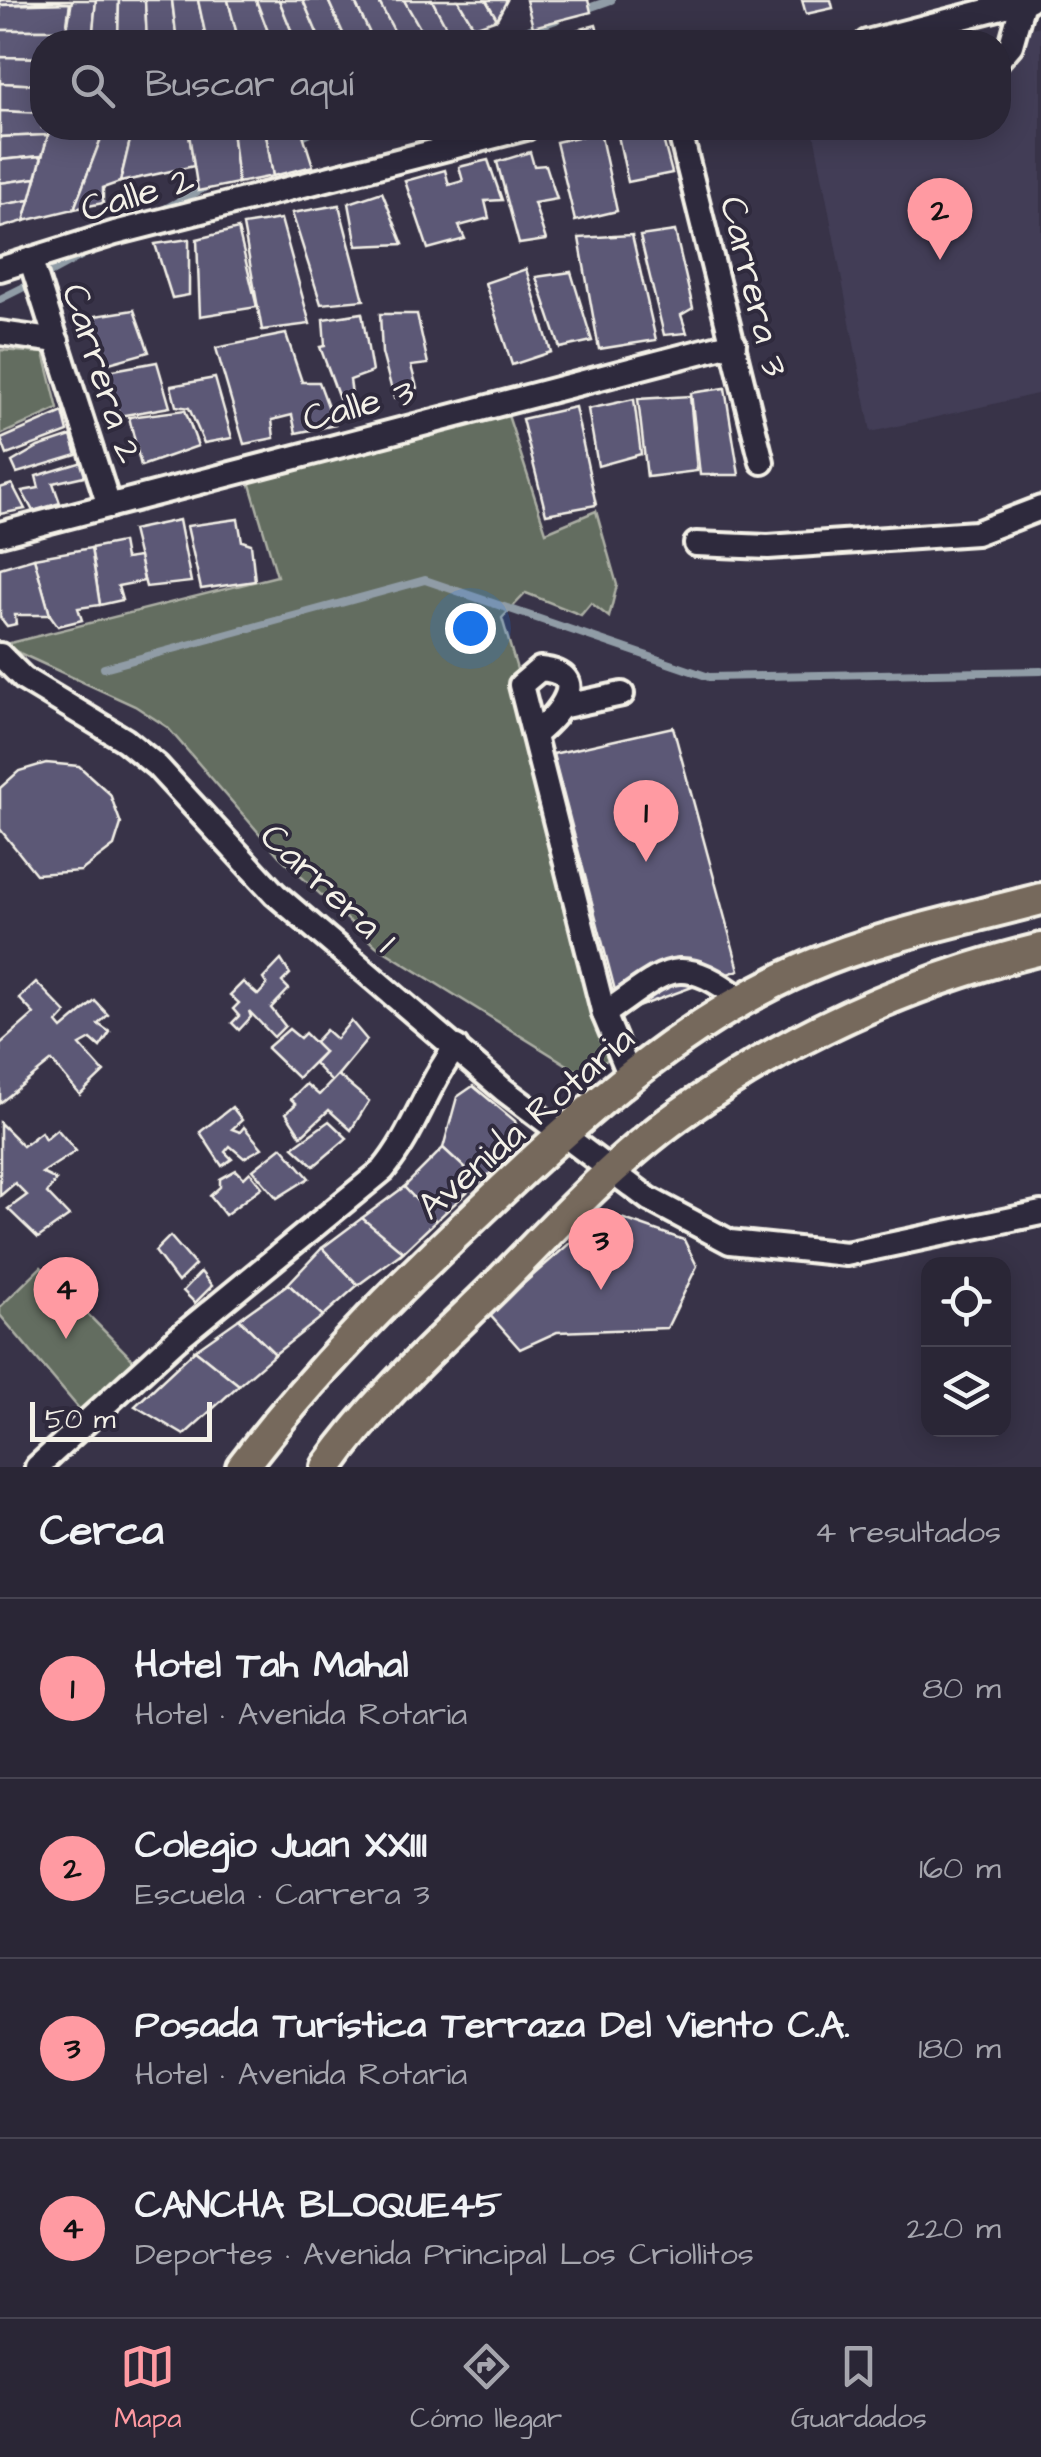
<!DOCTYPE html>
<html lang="es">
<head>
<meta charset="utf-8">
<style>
	:root { --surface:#2a2636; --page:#322e3e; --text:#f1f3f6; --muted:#a5a5ad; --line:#464351; --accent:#ff9aa2 }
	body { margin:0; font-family:"Architects Daughter",sans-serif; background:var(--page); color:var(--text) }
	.controls { position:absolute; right:30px; bottom:30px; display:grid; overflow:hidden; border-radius:20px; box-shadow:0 5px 25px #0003 }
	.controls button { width:90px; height:90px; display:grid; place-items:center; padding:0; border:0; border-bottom:2px solid var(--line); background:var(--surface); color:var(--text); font:50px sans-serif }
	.scale { position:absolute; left:30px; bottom:25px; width:182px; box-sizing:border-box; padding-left:10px; border:5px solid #f4f1e8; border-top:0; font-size:28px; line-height:35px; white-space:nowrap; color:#f4f1e8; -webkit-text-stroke:8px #2f2a3d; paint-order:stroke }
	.you { position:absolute; left:470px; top:628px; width:35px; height:35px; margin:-25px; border:8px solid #fff; border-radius:50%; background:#1a73e8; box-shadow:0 0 0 15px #1a73e833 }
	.badge { display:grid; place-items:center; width:65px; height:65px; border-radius:50%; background:var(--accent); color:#111; font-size:32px; font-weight:700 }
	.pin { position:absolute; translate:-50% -82px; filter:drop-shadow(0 2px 5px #0008) }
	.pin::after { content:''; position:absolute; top:52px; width:35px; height:30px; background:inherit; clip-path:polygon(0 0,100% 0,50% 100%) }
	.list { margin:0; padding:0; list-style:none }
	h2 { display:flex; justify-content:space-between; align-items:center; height:130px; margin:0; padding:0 40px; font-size:42px }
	h2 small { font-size:32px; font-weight:400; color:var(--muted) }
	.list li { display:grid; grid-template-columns:65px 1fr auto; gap:30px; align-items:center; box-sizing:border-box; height:180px; padding:0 40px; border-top:2px solid var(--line) }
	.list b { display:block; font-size:38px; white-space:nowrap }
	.list p { margin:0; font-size:32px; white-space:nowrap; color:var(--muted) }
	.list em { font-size:32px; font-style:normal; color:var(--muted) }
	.icon { flex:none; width:55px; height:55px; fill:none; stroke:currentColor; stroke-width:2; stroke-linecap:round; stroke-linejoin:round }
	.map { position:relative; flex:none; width:1041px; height:1467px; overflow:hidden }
	.search { position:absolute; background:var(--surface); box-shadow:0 5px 25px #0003; left:30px; right:30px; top:30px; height:110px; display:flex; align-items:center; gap:25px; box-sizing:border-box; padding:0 35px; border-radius:40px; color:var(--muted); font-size:38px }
	.sheet { height:850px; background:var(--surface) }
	nav { display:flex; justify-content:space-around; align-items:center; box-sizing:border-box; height:140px; border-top:2px solid var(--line); background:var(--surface); font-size:28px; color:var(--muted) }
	nav a { display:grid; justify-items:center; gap:5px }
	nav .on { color:var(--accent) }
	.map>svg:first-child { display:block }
</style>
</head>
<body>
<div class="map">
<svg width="1041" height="1467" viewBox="0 0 1041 1467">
	<rect width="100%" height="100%" fill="#383348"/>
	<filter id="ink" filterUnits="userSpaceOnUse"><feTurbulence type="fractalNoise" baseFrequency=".01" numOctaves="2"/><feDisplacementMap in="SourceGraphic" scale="20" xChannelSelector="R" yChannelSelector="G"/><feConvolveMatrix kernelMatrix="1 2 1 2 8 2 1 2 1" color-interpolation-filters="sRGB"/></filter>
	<g filter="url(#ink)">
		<path fill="#423e56" d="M1041,26V393L871,432L813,128H998V42H968Z"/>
		<g fill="#636d61" stroke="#acafa4" stroke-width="2.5">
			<path d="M0,350L44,353L58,409L0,435Z"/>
			<path d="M506,409L546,532L596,511L617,585L609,617L591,603L581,615L526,593L502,618L628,1048L588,1071L574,1069L376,946L279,856L167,727L135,706L2,645L277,576L249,481Z"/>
			<path d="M41,1267L137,1364L87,1418L0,1315V1307Z"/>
		</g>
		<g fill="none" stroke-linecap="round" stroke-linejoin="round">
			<g stroke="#909ca6" stroke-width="8">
				<path d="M583,10L611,0"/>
				<path d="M494,42L556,20"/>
				<path d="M296,139L319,128"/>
				<path d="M159,212L204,188"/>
				<path d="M44,276L92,250"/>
				<path d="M0,299L34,282"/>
				<path d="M104,668L425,580L709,677L1041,671"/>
			</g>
		</g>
		<g fill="#5b5876" stroke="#f4f1e8" stroke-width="2.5">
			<path d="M0,0H71L0,5Z"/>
			<path d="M72,0H96L92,42H65Z"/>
			<path d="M96,0H119L118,42H92Z"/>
			<path d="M119,0H145L147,42H118Z"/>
			<path d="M145,0H172L177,42H147Z"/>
			<path d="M172,0H198L207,42H177Z"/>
			<path d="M198,0H228L239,42H207Z"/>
			<path d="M228,0H256L272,42H239Z"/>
			<path d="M256,0H279L296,42H272Z"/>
			<path d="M279,0H303L321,42H296Z"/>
			<path d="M303,0H328L347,42H321Z"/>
			<path d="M328,0H354L374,42H347Z"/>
			<path d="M354,0H378L400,42H374Z"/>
			<path d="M378,0H404L428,42H400Z"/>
			<path d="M404,0H432L451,36L428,42Z"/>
			<path d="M432,0H458L474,27L451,36Z"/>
			<path d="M458,0H486L497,19L474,27Z"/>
			<path d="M486,0H507L497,19Z"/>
			<path d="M526,0H588L591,12L533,27Z"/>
			<path d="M802,0H831L833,8L806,14Z"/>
			<path d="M70,3L66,30H0V5Z"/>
			<path d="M596,25L601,42H531Z"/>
			<path d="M0,30H66L64,42H42V58L0,57Z"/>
			<path d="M0,57L42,58V85L0,83Z"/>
			<path d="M0,83L42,85V113L0,111Z"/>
			<path d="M0,111L42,113V128H50L48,135L0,137Z"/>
			<path d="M50,128H105L74,209L24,221Z"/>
			<path d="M105,128H133L120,182L103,188V203L74,209Z"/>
			<path d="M133,128H188L194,166L120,182Z"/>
			<path d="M188,128H232L238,183L198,191Z"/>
			<path d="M232,128H265L273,176L238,183Z"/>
			<path d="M265,128H301L313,166L273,176Z"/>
			<path d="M631,128H660L672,173L628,182L617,131Z"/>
			<path d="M600,132L617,211L575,221L556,142Z"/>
			<path d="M48,135L42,156L0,160V137Z"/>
			<path d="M530,152L534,166L546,165L557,199L534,203L546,240L519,244L497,162Z"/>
			<path d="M42,156L36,178L0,183V160Z"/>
			<path d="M488,160L502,200L485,201L489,218L459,226L465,239L428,249L405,181L445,170L449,185L463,181L459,167Z"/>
			<path d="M36,178L30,200L0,205V183Z"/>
			<path d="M382,192L403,244L357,246L349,203Z"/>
			<path d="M30,200L24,221L0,228V205Z"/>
			<path d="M339,205L364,300L321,304L292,213Z"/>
			<path d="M281,219L310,324L262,330L243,225Z"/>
			<path d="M238,229L257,307L200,316L197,239Z"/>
			<path d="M675,231L693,308L681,315L687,333L664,335L640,236Z"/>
			<path d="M632,235L656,340L599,349L579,238Z"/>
			<path d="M189,239V295L172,298L155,244Z"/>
			<path d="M526,269L551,352L512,365L485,283Z"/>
			<path d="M571,272L592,341L560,348L536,277Z"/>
			<path d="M134,310L149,352L106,364L95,316Z"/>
			<path d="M362,313L372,372L350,380L355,416L346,417L320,347L325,346L323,319Z"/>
			<path d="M380,314H417L428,364L411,366L417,388L394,398L382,353Z"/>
			<path d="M286,334L302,382H319L335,425L296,433L292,415L272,420L274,438L244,444L216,348Z"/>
			<path d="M157,362L170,407L119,416L108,371Z"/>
			<path d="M215,378L232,438L204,443L189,408L176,406L171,386Z"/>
			<path d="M725,388L739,475H700L691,393Z"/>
			<path d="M690,396L697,471L647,477L638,399Z"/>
			<path d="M634,399L641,454L598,466L588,409Z"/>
			<path d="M575,407L596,505L546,514L522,419Z"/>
			<path d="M185,410L198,446L141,466L129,417Z"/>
			<path d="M63,412L68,432L7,455L1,439Z"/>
			<path d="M71,436L77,455L17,473L12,462L38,447Z"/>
			<path d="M89,460L93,474L53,483L60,503L33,511L22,491L39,488L36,476Z"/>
			<path d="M12,484L25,509L0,514V488Z"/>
			<path d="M238,519L242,541L251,544L255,581L201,589L187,526Z"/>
			<path d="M179,520L191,582L146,587L132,530Z"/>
			<path d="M122,542L125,559L139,557L144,581L118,586L122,600L100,605L91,548Z"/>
			<path d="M91,548L100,605L78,608L82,620L58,626L50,615L34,558Z"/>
			<path d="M34,558L50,615H15L16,624L7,626L0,617V568Z"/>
			<path d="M673,727L739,970L621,1013L553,754Z"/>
			<path d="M46,763L79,766L110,794L121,824L114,846L81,871L36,874L0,829V788L19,771Z"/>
			<path d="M281,960L290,974L282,982L289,989L271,1008L285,1026L274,1037L249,1011L251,1017L239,1030L232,1023L239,1016L233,1009L239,1003L230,995L243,982L258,995L267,985L263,979Z"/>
			<path d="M36,982L66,1013L57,1023L62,1029L95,1001L108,1015L98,1024L110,1032L100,1047L91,1039L80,1045L104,1072L80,1095L52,1061L0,1103V1044L34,1014L19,998Z"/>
			<path d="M351,1021L367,1040L332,1082L314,1063L324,1052L312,1045L326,1030L336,1039Z"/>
			<path d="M289,1029L300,1038L305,1033L324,1052L298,1078L267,1048Z"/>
			<path d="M338,1075L369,1101L351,1130L329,1110L301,1136L286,1113L296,1104L291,1099L306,1084L319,1095Z"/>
			<path d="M473,1086L515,1121L523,1146L480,1182L443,1148L457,1097Z"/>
			<path d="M232,1107L242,1120L232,1129L240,1132L244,1127L262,1148L244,1158L230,1146L225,1152L232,1159L222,1166L200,1132Z"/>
			<path d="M329,1121L347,1138L314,1166L293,1147Z"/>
			<path d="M0,1123L23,1146L41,1132L45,1139L57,1129L76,1151L42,1173L56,1180L47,1193L69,1216L38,1238L8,1209L27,1195L15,1183L0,1196Z"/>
			<path d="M282,1147L309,1178L277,1198L253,1170Z"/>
			<path d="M443,1148L479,1181L436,1221L404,1187Z"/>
			<path d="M236,1170L244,1178L250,1172L262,1187L225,1215L210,1196L220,1187V1179Z"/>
			<path d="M404,1187L436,1221L400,1255L362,1218Z"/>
			<path d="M362,1218L403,1252L358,1285L322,1248Z"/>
			<path d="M621,1218L684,1240L697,1266L667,1328L557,1332L520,1349L489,1314L579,1235Z"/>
			<path d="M170,1236L195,1265L178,1282L155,1251Z"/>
			<path d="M322,1248L358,1285L323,1316L288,1284Z"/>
			<path d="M201,1272L212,1286L195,1303L183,1291Z"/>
			<path d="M288,1284L323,1316L275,1354L239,1319Z"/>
			<path d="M239,1319L275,1354L239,1385L195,1350Z"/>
			<path d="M195,1350L239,1385L184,1435L135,1406Z"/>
		</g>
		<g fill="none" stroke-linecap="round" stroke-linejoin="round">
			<defs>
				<g id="minor">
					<path d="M867,42L1029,0"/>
					<path d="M998,60L1011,45L1023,2"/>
					<path d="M679,128L762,462"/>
					<path d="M31,261L109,506"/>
					<path d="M0,269L115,233L526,128"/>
					<path d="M0,333L57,341"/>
					<path d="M0,534L734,343"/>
					<path d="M696,544L768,547L976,533L1041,508"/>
					<path d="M0,655L24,679L125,740L157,766L275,894L504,1090L649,1199L730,1242L846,1254L1041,1213"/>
					<path d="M565,706L622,694"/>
					<path d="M535,734C557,716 595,674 540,669L521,685L604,1014L630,1076"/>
					<path d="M604,1014C666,972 676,949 743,1001"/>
					<path d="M37,1467L177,1339L383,1170C414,1133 426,1086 456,1047"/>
				</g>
				<g id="major">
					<path d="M242,1467C313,1373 395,1291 480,1211C577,1118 682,1021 808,967C882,935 963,920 1041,899"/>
					<path d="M327,1467C374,1401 436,1345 493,1289C555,1227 616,1158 689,1108C796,1033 915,980 1041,949"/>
				</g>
			</defs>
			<use href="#minor" stroke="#f4f1e8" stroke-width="30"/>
			<use href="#major" stroke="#f4f1e8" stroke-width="38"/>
			<use href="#minor" stroke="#2f2a3d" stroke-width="22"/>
			<use href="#major" stroke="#76695c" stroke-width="30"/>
		</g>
	</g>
	<g text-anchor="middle" stroke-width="8" stroke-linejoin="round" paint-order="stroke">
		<g font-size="38" fill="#f4f1e8" stroke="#2f2a3d">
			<text transform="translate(137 193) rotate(-16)" y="13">Calle 2</text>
			<text transform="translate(755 286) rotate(76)" y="13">Carrera 3</text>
			<text transform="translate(103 373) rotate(72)" y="13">Carrera 2</text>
			<text transform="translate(358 404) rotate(-15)" y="13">Calle 3</text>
			<text transform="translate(329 887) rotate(43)" y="13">Carrera 1</text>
			<text transform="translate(525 1122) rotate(-41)" y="13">Avenida Rotaria</text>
		</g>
	</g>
</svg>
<div class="controls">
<button><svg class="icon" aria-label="locate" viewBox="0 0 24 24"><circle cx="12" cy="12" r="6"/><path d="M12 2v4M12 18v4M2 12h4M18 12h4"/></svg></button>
<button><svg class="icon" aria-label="layers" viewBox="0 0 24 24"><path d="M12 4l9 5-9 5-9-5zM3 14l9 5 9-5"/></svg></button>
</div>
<div class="scale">50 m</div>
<div class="you"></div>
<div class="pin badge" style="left:646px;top:862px">1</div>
<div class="pin badge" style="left:940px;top:260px">2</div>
<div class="pin badge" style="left:601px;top:1290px">3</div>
<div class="pin badge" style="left:66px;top:1339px">4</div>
<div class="search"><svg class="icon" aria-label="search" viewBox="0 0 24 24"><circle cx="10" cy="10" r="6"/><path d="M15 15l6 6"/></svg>Buscar aquí</div>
</div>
<section class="sheet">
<h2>Cerca<small>4 resultados</small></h2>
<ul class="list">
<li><span class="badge">1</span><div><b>Hotel Tah Mahal</b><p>Hotel · Avenida Rotaria</p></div><em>80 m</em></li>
<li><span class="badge">2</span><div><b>Colegio Juan XXIII</b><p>Escuela · Carrera 3</p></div><em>160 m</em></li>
<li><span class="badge">3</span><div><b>Posada Turística Terraza Del Viento C.A.</b><p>Hotel · Avenida Rotaria</p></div><em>180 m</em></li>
<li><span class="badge">4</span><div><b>CANCHA BLOQUE45</b><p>Deportes · Avenida Principal Los Criollitos</p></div><em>220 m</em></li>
</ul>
</section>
<nav>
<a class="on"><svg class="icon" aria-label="map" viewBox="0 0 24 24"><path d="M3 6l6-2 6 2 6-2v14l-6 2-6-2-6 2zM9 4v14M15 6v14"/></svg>Mapa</a>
<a><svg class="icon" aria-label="directions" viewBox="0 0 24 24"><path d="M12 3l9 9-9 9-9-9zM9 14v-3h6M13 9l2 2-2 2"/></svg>Cómo llegar</a>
<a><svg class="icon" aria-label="saved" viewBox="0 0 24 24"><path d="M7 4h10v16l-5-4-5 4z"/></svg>Guardados</a>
</nav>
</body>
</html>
